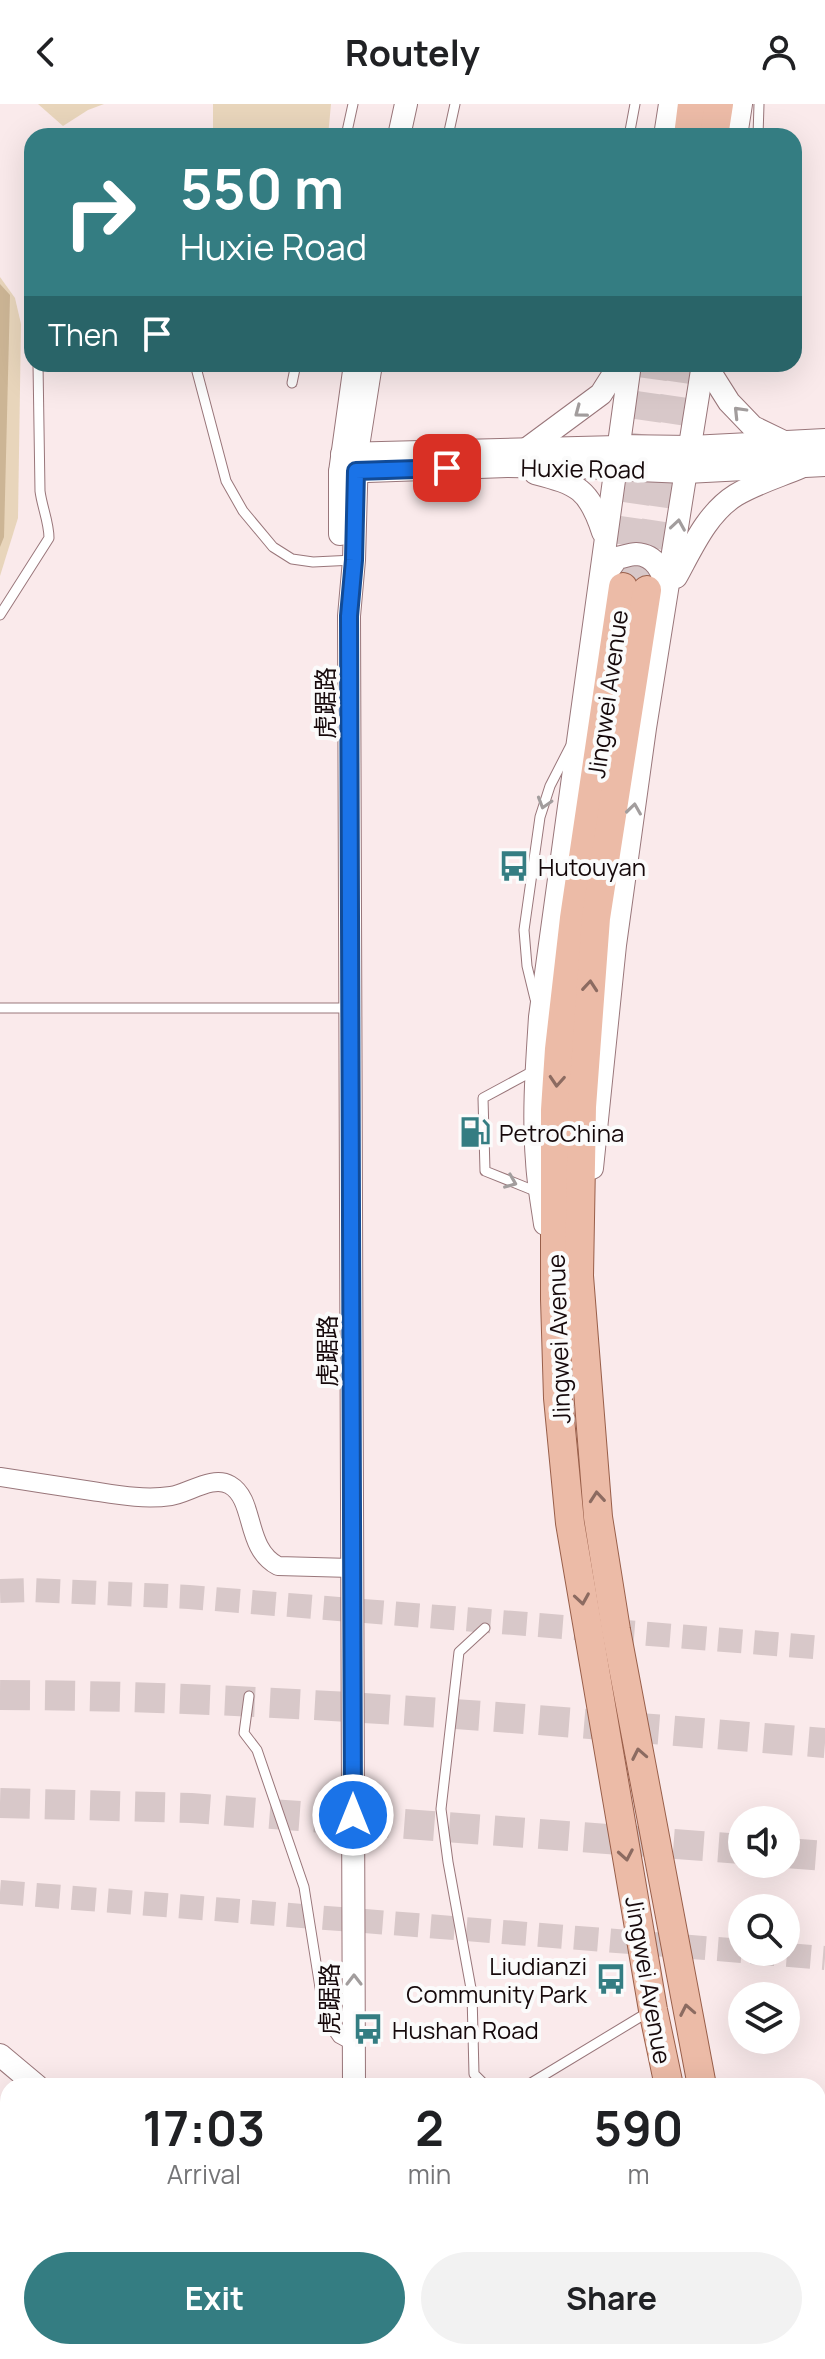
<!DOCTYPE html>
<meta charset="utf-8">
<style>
body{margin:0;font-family:Manrope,"Noto Sans SC",sans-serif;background:#f2f2f2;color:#202124;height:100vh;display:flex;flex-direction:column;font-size:30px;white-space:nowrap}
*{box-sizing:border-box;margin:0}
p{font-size:26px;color:#757577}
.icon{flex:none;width:44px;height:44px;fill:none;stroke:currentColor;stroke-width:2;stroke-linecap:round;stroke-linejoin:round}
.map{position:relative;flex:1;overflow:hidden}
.details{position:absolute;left:0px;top:1974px;width:826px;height:282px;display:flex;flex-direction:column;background:#fff;border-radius:24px 24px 0 0;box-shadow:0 8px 32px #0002}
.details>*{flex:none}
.hud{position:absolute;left:24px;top:24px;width:778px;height:244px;border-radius:24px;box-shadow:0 8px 32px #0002;background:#347d82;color:#fff;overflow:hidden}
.controls{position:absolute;left:728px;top:1702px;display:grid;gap:16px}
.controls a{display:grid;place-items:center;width:72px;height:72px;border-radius:50%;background:#fff;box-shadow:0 8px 32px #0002;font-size:40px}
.pin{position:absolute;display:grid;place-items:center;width:68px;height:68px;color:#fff;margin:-34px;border-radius:16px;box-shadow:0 4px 12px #0006}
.me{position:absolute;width:88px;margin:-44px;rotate:0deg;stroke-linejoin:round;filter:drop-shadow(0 0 6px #0008)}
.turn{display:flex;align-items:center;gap:28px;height:168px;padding:0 24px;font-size:36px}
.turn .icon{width:104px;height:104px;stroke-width:2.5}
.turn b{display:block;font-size:56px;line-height:68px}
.then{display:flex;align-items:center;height:76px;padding:0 24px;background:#0003;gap:16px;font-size:30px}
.eta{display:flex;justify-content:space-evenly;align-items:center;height:136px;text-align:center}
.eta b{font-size:48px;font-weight:700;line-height:56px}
.button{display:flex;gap:16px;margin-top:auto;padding:16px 24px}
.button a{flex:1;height:92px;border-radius:48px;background:#347d82;color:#fff;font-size:32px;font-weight:700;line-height:92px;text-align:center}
.button a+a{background:#f2f2f2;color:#202124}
header{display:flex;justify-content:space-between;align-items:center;height:104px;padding:0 24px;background:#fff;font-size:36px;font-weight:700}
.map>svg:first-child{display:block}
</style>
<header><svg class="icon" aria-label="back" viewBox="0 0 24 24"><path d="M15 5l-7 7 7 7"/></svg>Routely<svg class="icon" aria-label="person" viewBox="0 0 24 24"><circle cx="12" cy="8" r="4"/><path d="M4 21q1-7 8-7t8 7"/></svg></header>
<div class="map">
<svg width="825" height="2255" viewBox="0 0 825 2255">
<rect width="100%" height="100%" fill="#faeaeb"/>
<g fill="#e8d5bb">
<path d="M 38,0 L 104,0 L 88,6 L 63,22 Z"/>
<path d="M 213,0 L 331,0 L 328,32 L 213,32 Z"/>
<path d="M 0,173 L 15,194 L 21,220 L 18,414 L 0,472 Z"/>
<path d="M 590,2248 L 698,2248 L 699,2255 L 592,2255 Z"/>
</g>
<path fill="#ccb595" d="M 0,180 L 10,191 L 4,433 L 0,443 Z"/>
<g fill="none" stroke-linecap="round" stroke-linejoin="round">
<g stroke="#d8c8c9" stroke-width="24" stroke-dasharray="24 12" stroke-linecap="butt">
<path d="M 0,1487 L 32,1486 L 189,1493 L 825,1544"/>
<path d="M 0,1788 L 742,1847"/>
<path d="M 751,1848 L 825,1854"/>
</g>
<g stroke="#d8c8c9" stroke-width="28" stroke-dasharray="28 14" stroke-linecap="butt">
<path d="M 623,483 L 655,260"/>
<path d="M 647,486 L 651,451 L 679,260"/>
</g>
<g stroke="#d8c8c9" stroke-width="30" stroke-dasharray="30 15" stroke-linecap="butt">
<path d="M 0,1591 C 276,1592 550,1617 825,1639"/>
<path d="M 0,1699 L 191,1704 L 742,1745"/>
<path d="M 786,1749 L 825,1752"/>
</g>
<defs>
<g id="service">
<path d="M 346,32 L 353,0"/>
<path d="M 448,32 L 455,0"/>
<path d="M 629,32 L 635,0"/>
<path d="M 758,32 L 759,0"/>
<path d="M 195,260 L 226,377 L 243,407 L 273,443 L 292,455 L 313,458 L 354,456"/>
<path d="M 399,262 L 399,260"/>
<path d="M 292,279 L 296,260"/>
<path d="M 0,511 L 49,434 C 49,418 42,403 40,387 L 38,260"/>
<path d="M 535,895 L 527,862 L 524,826 L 540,713 L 550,682 L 570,643"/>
<path d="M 0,904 L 349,904"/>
<path d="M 533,967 L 483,994 L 485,1067 L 540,1089"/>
<path d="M 485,1524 L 459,1548 L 441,1705 L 448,1758 L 472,1890 L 474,1970 L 486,1982"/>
<path d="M 249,1592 L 244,1629 L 257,1646 L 304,1783 L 325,1915 L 338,1934 L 351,1941"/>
<path d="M 526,1982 L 650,1907"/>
</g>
<g id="minor">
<path d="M 0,1373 C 31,1378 61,1382 92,1387 C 118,1391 144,1396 171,1392 C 189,1389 213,1371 230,1381 C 256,1396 244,1444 278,1462 L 351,1464"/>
<path d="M 0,2193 L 8,2188"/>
<path d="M 275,2248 L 282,2255"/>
</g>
<g id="tertiary">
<path d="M 399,32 L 406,0"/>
<path d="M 665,32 L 670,0"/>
<path d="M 736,32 L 741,0"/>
<path d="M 705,260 L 729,298 L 753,323 L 788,340"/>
<path d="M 528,344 L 601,290 L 620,260"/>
<path d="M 342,350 L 618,343"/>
<path d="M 340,368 L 507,362 L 615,364"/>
<path d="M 535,369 C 578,380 589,385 603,428"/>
<path d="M 340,430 L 340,368 L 355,260"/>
<path d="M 676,473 C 692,444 707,409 736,391 C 756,379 780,372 801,363"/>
<path d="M 602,475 L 617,454 C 622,453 631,450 636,450 C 657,451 664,469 666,487"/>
<path d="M 592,1064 L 615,841 L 645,624 L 703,260"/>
<path d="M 545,1120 C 542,1099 538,1078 537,1057 C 533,1009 537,961 540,913 L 630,260"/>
<path d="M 0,1951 L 37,1982"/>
<path d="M 354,1982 L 349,512 L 354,456 L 357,349 L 371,260"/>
<path d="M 818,2171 L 825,2169"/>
<path d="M 818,2199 L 825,2200"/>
</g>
<g id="secondary">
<path d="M 618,343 L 691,344 L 825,337"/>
<path d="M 615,364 L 686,367 L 825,360"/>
</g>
<g id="primary">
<path d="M 688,32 L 692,0"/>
<path d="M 714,32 L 719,0"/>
<path d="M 623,483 L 574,814 L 559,945 L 555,1006 L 555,1195 L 558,1294 L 570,1419 L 653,1906 L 669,1982"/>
<path d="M 647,486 L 596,814 L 582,1003 L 579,1172 L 598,1413 L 616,1526 L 702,1982"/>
<path d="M 722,2248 L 724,2255"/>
<path d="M 755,2248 L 756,2255"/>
</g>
</defs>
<use href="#service" stroke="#99767a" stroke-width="11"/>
<use href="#minor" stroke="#99767a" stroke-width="20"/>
<use href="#tertiary" stroke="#99767a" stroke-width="24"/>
<use href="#secondary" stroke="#99767a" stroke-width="26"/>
<use href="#primary" stroke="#995f4a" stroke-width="30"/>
<use href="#service" stroke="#fff" stroke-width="9"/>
<use href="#minor" stroke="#fff" stroke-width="18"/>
<use href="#tertiary" stroke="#fff" stroke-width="22"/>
<use href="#secondary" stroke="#fff" stroke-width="24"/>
<use href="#primary" stroke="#ecbba7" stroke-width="28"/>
</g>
<defs><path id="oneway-chevron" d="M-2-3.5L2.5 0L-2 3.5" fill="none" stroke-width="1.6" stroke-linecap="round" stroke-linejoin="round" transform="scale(2)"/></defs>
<g stroke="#a29d9d">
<use href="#oneway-chevron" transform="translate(580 308) rotate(143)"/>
<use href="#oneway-chevron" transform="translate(739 308) rotate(-134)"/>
<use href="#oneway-chevron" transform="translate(678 421) rotate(-81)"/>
<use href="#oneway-chevron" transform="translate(544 699) rotate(107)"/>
<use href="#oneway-chevron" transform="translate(634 705) rotate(-82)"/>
<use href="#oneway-chevron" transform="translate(511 1078) rotate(22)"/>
<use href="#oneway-chevron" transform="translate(354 1876) rotate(-90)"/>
</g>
<g stroke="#8c6b61">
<use href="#oneway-chevron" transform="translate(590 882) rotate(-85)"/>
<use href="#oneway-chevron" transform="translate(557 977) rotate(94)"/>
<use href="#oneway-chevron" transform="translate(597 1393) rotate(-95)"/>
<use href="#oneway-chevron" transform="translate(582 1495) rotate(81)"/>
<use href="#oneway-chevron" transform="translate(639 1650) rotate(-101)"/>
<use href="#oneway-chevron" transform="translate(626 1751) rotate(80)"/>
<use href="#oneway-chevron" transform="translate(687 1906) rotate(-101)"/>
</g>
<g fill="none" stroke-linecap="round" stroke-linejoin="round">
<defs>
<path id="route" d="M 353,1711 L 349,512 L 354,456 L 356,367 L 447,364"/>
</defs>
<use href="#route" stroke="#114b97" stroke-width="20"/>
<use href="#route" stroke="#1a73e8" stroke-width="14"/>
</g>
<defs>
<symbol id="bus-bare" viewBox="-9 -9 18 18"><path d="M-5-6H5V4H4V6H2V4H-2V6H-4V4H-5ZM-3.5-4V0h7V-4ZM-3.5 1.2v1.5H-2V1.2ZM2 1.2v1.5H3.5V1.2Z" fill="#347d82" stroke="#fbfbfb" stroke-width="2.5" paint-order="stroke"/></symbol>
<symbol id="fuel-bare" viewBox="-9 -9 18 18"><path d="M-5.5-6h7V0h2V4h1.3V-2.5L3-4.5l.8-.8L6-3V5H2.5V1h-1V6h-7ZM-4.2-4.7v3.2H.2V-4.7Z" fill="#347d82" stroke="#fbfbfb" stroke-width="2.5" paint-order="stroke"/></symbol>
</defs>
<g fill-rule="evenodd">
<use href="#bus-bare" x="492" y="740" width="44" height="44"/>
<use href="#fuel-bare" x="453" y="1006" width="44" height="44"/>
<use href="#bus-bare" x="589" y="1853" width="44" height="44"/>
<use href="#bus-bare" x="346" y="1903" width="44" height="44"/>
</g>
<g text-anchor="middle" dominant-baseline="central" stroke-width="8" stroke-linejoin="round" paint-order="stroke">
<g font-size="24" fill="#16090b" stroke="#fbfbfb">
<text transform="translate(583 364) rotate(1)">Huxie Road</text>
<text transform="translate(607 590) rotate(-82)">Jingwei Avenue</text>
<text transform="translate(324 599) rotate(-90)">虎踞路</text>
<text transform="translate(558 1235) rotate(-92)">Jingwei Avenue</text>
<text transform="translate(326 1247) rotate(-90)">虎踞路</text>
<text transform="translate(649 1876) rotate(80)">Jingwei Avenue</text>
<text transform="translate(328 1895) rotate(-90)">虎踞路</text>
</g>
<g font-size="24" fill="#16090b" stroke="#fbfbfb" text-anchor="start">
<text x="538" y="762">Hutouyan</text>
<text x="499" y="1028">PetroChina</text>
<text x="587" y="1861" text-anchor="end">Liudianzi<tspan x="587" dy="28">Community Park</tspan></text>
<text x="392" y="1925">Hushan Road</text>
</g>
</g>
</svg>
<div class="controls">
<a><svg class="icon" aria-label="sound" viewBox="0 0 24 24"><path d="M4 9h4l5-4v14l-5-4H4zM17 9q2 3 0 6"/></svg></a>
<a><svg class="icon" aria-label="search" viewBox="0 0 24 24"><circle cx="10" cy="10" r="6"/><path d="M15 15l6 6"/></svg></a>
<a><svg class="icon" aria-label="layers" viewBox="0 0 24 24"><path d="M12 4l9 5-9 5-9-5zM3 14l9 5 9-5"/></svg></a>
</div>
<div class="pin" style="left:447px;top:364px;background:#d93025"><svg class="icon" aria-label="arrive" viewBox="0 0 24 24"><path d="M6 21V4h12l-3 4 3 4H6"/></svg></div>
<svg class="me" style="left:353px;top:1711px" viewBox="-20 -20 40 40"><circle r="17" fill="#1a73e8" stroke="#fff" stroke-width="3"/><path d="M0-11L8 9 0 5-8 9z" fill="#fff"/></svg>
<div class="hud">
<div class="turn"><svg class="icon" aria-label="right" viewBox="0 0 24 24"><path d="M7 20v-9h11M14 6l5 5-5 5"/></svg><div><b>550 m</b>Huxie Road</div></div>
<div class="then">Then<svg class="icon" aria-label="arrive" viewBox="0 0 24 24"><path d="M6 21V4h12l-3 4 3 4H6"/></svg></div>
</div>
<section class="details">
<div class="eta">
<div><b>17:03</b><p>Arrival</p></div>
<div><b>2</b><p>min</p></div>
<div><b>590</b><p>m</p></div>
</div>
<div class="button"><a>Exit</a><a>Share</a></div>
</section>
</div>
